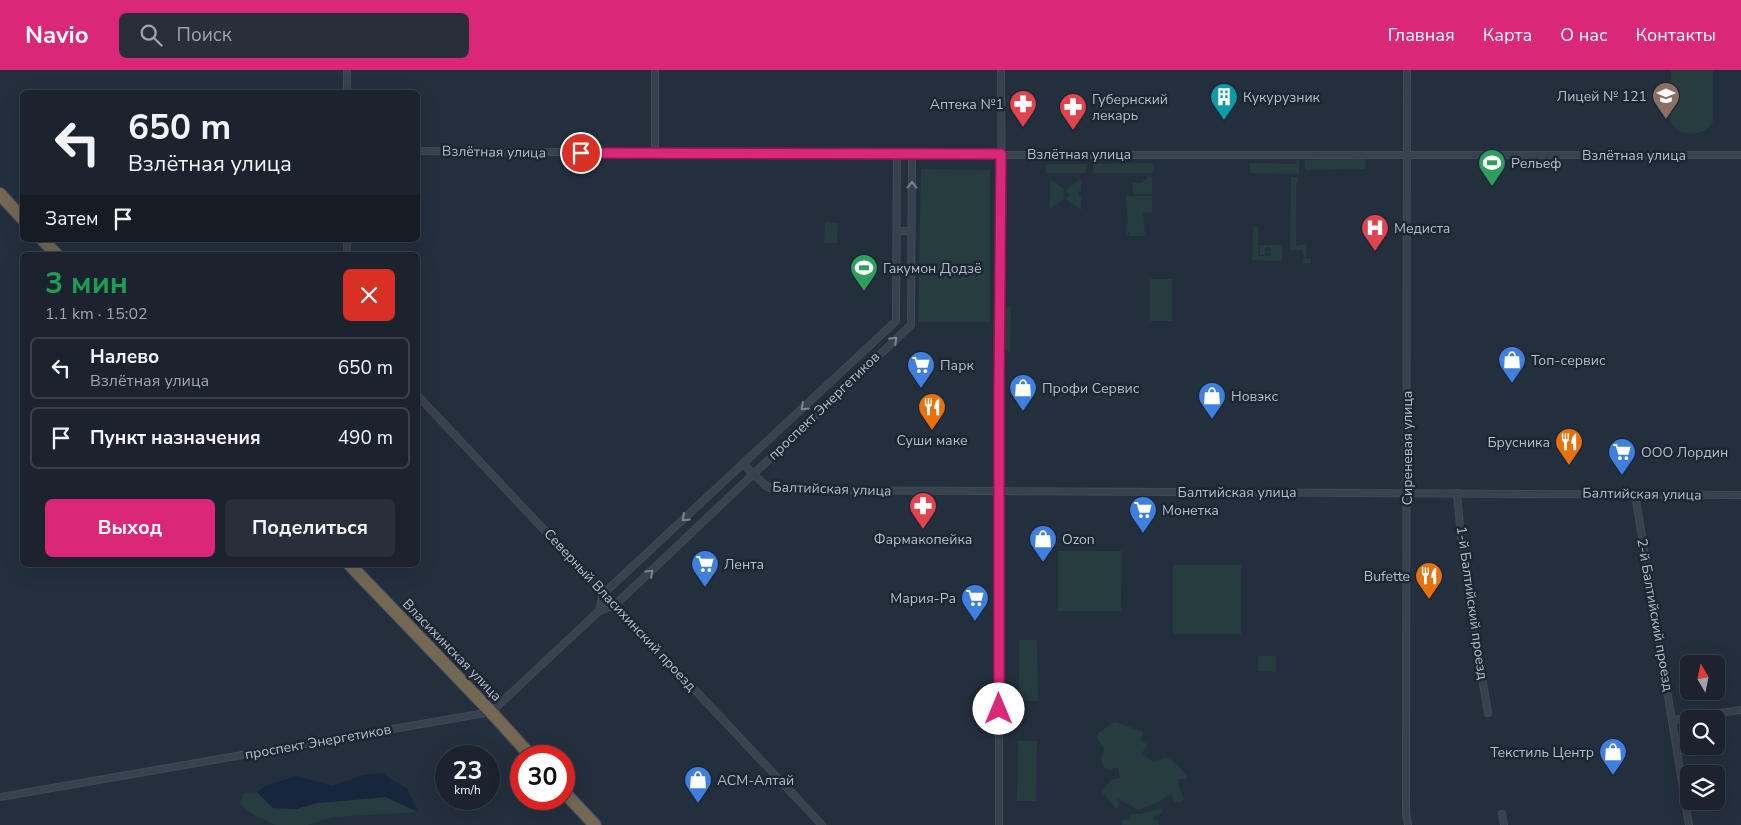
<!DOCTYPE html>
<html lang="ru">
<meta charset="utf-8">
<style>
body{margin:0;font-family:"Nunito Sans",sans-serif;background:#282f3a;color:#f1f3f6;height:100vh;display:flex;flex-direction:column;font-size:19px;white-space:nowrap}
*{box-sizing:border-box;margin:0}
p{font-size:16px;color:#a0a4aa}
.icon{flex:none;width:28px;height:28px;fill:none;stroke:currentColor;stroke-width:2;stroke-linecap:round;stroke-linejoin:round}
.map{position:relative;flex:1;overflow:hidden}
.side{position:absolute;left:20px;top:182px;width:400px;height:315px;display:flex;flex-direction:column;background:#1b232e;border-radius:8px;box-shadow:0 5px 20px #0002,0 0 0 1px #39404a}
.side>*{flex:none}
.guide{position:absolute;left:20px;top:20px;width:400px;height:152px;border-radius:8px;box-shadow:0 5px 20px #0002,0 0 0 1px #39404a;background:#1b232e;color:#f1f3f6;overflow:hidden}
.needle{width:32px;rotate:351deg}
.tools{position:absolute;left:1680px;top:585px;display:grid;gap:10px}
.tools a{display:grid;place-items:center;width:45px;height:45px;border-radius:8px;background:#1b232e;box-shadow:0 5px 20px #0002,0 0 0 1px #39404a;font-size:25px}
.speed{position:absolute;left:435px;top:675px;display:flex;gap:10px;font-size:25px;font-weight:700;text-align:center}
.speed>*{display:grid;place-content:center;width:65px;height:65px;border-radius:50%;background:#1b232e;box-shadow:0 5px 20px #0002,0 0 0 1px #39404a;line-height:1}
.speed small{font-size:12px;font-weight:400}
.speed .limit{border:8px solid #d22;background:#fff;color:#111}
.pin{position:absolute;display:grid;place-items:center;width:42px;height:42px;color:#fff;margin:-21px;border:2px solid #fff;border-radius:50%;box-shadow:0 1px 5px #0007}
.me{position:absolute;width:55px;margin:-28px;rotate:0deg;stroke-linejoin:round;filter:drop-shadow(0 0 4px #0008)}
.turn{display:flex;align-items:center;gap:18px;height:105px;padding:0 25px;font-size:22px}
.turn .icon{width:65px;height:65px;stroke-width:2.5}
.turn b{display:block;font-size:35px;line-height:42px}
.then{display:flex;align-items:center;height:48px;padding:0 25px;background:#0003;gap:10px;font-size:19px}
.round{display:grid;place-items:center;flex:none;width:52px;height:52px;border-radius:8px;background:#282f3a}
.head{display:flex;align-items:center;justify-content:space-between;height:85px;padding:0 25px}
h1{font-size:30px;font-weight:700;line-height:38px;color:#1e9e55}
.action{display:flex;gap:10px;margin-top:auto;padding:10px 25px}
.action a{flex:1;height:58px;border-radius:8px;background:#db2777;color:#fff;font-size:20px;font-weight:700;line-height:58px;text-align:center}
.action a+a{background:#282f3a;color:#f1f3f6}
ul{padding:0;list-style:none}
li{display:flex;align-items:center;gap:15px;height:62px;margin:0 10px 8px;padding:0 15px;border:2px solid #39404a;border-radius:8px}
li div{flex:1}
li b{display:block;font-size:19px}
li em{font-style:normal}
header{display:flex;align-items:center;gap:30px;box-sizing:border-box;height:70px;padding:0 25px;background:#db2777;color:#fff}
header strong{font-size:24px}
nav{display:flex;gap:28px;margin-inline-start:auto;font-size:18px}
.search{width:350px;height:45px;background:#282f3a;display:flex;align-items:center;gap:12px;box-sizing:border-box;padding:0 18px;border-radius:8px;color:#a0a4aa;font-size:19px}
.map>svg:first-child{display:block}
</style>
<header>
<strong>Navio</strong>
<div class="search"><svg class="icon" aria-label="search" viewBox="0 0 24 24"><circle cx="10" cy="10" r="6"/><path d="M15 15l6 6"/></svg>Поиск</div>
<nav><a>Главная</a><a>Карта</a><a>О нас</a><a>Контакты</a></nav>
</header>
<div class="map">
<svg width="1741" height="755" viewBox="0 0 1741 755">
<rect width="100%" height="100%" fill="#242f3e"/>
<g fill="#263c3f">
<path d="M 1671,0 L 1713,0 L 1713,51 C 1706,68 1676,68 1670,50 Z"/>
<path d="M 1366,89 L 1365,99 L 1305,100 L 1305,90 Z"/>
<path d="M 1296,90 L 1299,90 L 1299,104 L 1250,103 L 1250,93 L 1296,94 Z"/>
<path d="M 1153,93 L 1153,103 L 1093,103 L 1093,94 Z"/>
<rect x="1046" y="94" width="40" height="9"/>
<path d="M 921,99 L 990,100 L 990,252 L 918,252 Z"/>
<path d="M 1149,106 L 1152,107 L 1152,124 L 1133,124 L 1133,113 L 1141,113 Z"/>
<path d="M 1291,107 L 1299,107 L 1296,115 L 1296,176 L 1306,174 L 1306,189 L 1311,189 L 1311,193 L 1303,193 L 1303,189 L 1305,189 L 1305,185 L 1303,184 L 1302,180 L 1290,180 Z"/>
<path d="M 1050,109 L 1064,119 L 1064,124 L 1063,124 L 1064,129 L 1050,139 Z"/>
<path d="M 1081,109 L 1081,122 L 1079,122 L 1079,126 L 1081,126 L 1081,140 L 1067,130 L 1067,127 L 1069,127 L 1069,124 L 1067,123 L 1067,119 Z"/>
<path d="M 1126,126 L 1152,126 L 1152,142 L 1143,143 L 1145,166 L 1129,166 L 1128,158 L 1127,166 L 1126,166 L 1126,154 L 1128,153 Z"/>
<path d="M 825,152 L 838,153 L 837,173 L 824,173 Z"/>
<path d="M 1253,157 L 1258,157 L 1258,186 L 1271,186 L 1270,183 L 1266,183 L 1266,181 L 1271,181 L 1270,177 L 1265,177 L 1265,185 L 1260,185 L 1260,175 L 1282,175 L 1282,191 L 1252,190 Z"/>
<rect x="1150" y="209" width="22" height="42"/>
<path d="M 1008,237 L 1011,237 L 1010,282 L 1005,280 L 1003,277 L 1004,240 Z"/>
<path d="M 1043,314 L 1125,315 L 1122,319 L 1047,318 L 1044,317 Z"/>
<path d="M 1058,481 L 1122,481 L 1121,541 L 1058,541 Z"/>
<rect x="1173" y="495" width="68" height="69"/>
<path d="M 1019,570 L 1037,570 L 1038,631 L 1019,631 Z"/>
<path d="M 1258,586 L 1276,586 L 1276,602 L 1258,601 Z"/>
<path d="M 1114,652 L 1144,662 L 1140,670 L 1147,674 L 1147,677 L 1142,682 L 1144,686 L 1154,692 L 1166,687 L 1174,692 L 1187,705 L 1186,709 L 1179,709 L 1178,714 L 1184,729 L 1180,732 L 1174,732 L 1171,724 L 1159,732 L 1138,740 L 1117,728 L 1119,737 L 1115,738 L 1102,722 L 1111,710 L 1120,708 L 1118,697 L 1110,700 L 1104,697 L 1101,688 L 1104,678 L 1098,671 L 1097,664 Z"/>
<path d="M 1018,671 L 1037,671 L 1036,731 L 1017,731 Z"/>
<path d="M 257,722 L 274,738 L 296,739 L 317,733 L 386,727 L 418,742 L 333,747 L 307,755 L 276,755 L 254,745 L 239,734 L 244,723 Z"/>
<path d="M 1160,738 L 1163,742 L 1154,746 L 1153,750 L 1158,750 L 1159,755 L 1122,755 L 1121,751 L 1130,749 L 1131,744 L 1141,744 Z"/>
</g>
<path fill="#17263c" d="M 382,703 L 407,719 L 418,742 L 386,727 L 317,733 L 296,739 L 273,738 L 257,722 L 268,715 L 296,706 L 333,716 L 363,705 Z"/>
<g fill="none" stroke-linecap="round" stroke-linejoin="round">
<defs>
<g id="street">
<path d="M 1407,0 L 1406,743 L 1408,755"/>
<path d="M 347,22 L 347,0"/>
<path d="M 418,81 L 987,85 L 1741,85"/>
<path d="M 655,83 L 655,0"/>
<path d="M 897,161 L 911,161"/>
<path d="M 347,185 L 347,170"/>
<path d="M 418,326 L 822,755"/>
<path d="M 743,394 L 766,416 L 775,420 L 1741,425"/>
<path d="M 1457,423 L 1464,500 L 1488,643"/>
<path d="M 1635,424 L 1689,755"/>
<path d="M 599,541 L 603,524 L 896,251 L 897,83"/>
<path d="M 1673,650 L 1741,640"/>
<path d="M 0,727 L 491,642 L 599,541 L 614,536 L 911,255 L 912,84"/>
<path d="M 1502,744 L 1504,755"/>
<path d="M 999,755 L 999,321 L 1002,193 L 1001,0"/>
</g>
<g id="highway">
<path d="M 0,124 L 22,148"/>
<path d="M 43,170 L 57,185"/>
<path d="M 350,495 L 491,642 L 531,686"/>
<path d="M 564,722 L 595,755"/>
</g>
</defs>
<use href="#street" stroke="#414a57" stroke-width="8"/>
<use href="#highway" stroke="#434c59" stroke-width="14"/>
<use href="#street" stroke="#38414e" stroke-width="6"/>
<use href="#highway" stroke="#746855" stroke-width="12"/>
</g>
<defs><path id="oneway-chevron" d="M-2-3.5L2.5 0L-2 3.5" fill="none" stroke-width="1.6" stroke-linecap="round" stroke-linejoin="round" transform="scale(1.25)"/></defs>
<g stroke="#7c8592">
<use href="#oneway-chevron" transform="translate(912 115) rotate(-90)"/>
<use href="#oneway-chevron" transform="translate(894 270) rotate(-44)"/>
<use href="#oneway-chevron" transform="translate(804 337) rotate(137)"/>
<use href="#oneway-chevron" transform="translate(685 448) rotate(137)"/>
<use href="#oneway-chevron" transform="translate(650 503) rotate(-43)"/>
</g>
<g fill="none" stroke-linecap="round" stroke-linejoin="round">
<defs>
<path id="route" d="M 581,83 L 1001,84 L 999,321 L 999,639"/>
</defs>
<use href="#route" stroke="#8e194d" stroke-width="12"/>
<use href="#route" stroke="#db2777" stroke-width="9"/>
</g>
<defs>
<symbol id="school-pin" viewBox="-11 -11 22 30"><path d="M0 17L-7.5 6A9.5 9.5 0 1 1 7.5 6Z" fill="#8d6e63" stroke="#1d2633"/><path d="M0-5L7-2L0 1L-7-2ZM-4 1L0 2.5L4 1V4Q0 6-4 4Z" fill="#fff"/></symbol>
<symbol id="building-pin" viewBox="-11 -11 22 30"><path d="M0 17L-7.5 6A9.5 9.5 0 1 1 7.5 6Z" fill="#0f9aa8" stroke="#1d2633"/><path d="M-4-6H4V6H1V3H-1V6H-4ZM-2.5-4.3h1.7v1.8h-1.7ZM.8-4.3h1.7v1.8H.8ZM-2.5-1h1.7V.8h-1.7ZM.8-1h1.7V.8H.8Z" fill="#fff"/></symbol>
<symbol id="pharmacy-pin" viewBox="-11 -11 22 30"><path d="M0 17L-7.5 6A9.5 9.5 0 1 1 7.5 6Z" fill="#e0444e" stroke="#1d2633"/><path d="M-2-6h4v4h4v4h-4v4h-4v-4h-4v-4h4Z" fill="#fff"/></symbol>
<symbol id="stadium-pin" viewBox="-11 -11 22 30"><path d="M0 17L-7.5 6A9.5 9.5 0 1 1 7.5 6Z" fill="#2e9e5b" stroke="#1d2633"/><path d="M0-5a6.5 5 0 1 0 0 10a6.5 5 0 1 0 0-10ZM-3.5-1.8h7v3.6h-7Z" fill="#fff"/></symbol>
<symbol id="hospital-pin" viewBox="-11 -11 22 30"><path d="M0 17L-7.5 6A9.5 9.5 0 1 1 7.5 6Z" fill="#e0444e" stroke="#1d2633"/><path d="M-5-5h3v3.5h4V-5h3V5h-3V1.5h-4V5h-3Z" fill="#fff"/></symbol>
<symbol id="shop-pin" viewBox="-11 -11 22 30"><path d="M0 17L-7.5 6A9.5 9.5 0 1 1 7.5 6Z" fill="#3f7fe0" stroke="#1d2633"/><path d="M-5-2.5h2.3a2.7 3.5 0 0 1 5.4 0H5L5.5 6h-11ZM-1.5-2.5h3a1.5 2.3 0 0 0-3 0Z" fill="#fff"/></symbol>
<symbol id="supermarket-pin" viewBox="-11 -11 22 30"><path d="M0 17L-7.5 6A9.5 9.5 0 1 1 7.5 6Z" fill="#3f7fe0" stroke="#1d2633"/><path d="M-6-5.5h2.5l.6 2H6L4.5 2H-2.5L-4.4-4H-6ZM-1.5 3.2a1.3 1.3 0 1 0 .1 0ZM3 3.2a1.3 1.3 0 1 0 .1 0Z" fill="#fff"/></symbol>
<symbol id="restaurant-pin" viewBox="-11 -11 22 30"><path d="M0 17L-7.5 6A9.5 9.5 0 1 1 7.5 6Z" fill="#e8710a" stroke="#1d2633"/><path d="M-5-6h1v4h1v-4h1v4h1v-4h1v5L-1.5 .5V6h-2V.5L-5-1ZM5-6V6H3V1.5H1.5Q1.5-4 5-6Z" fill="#fff"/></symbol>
</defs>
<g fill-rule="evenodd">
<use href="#school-pin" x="1650" y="10" width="32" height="43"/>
<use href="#building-pin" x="1208" y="11" width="32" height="43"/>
<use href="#pharmacy-pin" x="1007" y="18" width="32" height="43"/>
<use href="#pharmacy-pin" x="1057" y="21" width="32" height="43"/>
<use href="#stadium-pin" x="1476" y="77" width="32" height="43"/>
<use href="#hospital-pin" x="1359" y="142" width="32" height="43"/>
<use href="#stadium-pin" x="848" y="182" width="32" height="43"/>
<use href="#shop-pin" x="1496" y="274" width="32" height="43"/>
<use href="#supermarket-pin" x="905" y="279" width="32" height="43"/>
<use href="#shop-pin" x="1007" y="302" width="32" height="43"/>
<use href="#shop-pin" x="1196" y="310" width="32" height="43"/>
<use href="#restaurant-pin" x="916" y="321" width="32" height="43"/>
<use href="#restaurant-pin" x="1553" y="356" width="32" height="43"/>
<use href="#supermarket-pin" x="1606" y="366" width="32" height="43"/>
<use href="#pharmacy-pin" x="907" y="420" width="32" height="43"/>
<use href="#supermarket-pin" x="1127" y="424" width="32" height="43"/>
<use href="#shop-pin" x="1027" y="453" width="32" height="43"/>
<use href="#supermarket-pin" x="689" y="478" width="32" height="43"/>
<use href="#restaurant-pin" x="1413" y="490" width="32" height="43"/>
<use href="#supermarket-pin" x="959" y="512" width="32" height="43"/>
<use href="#shop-pin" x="1597" y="666" width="32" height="43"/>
<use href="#shop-pin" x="682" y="694" width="32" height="43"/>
</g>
<g text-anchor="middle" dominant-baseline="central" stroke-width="5" stroke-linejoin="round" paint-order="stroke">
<g font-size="14" fill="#b4bcc9" stroke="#1d2633" text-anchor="start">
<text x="1647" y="26" text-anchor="end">Лицей № 121</text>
<text x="1243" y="27">Кукурузник</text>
<text x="1092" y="29">Губернский<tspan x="1092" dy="16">лекарь</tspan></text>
<text x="1004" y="34" text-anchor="end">Аптека №1</text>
<text x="1511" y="93">Рельеф</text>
<text x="1394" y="158">Медиста</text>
<text x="883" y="198">Гакумон Додзё</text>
<text x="1531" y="290">Топ-сервис</text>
<text x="940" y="295">Парк</text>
<text x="1042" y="318">Профи Сервис</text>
<text x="1231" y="326">Новэкс</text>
<text x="932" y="370" text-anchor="middle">Суши маке</text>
<text x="1550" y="372" text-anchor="end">Брусника</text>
<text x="1641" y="382">ООО Лордин</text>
<text x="1162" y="440">Монетка</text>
<text x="923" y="469" text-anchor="middle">Фармакопейка</text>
<text x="1062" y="469">Ozon</text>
<text x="724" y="494">Лента</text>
<text x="1410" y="506" text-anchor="end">Bufette</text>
<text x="956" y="528" text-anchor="end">Мария-Ра</text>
<text x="1594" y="682" text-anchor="end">Текстиль Центр</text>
<text x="717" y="710">АСМ-Алтай</text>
</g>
<g font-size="14" fill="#b4bcc9" stroke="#1d2633">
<text transform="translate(494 82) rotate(1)">Взлётная улица</text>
<text x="1079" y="84">Взлётная улица</text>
<text x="1634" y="85">Взлётная улица</text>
<text transform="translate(824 336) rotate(-44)">проспект Энергетиков</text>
<text transform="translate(1407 378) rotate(-90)">Сиреневая улица</text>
<text transform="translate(832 419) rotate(2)">Балтийская улица</text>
<text x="1237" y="422">Балтийская улица</text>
<text transform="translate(1642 424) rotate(1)">Балтийская улица</text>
<text transform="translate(1472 533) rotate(82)">1-й Балтийский проезд</text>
<text transform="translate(620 540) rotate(47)">Северный Власихинский проезд</text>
<text transform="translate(1655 545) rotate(80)">2-й Балтийский проезд</text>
<text transform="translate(452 580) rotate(46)">Власихинская улица</text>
<text transform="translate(318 672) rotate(-10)">проспект Энергетиков</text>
</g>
</g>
</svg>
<div class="tools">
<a><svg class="needle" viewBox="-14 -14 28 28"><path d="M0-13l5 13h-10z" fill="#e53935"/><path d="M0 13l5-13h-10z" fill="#a0a4aa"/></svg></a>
<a><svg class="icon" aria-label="search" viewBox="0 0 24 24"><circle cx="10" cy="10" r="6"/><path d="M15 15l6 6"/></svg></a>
<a><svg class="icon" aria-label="layers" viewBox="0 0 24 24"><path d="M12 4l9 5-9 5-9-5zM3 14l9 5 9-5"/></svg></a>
</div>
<div class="speed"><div>23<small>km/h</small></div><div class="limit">30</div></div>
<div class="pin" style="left:581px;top:83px;background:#d93025"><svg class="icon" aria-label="arrive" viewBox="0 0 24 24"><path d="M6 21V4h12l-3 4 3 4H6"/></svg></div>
<svg class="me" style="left:999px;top:639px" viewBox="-20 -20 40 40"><circle r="19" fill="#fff"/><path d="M0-13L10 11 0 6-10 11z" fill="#db2777"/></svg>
<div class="guide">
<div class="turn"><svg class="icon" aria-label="left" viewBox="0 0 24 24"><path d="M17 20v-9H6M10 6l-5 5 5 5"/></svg><div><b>650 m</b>Взлётная улица</div></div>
<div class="then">Затем<svg class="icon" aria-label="arrive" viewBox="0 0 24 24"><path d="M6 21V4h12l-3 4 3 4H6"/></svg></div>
</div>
<section class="side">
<div class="head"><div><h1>3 мин</h1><p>1.1 km · 15:02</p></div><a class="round" style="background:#d93025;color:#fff"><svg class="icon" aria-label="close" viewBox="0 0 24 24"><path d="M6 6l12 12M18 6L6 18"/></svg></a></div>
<ul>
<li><svg class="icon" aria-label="left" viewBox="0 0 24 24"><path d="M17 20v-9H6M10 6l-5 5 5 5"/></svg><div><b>Налево</b><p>Взлётная улица</p></div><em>650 m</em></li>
<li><svg class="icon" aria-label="arrive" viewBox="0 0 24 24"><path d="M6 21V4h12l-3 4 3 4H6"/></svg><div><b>Пункт назначения</b></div><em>490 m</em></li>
</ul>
<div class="action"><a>Выход</a><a>Поделиться</a></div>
</section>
</div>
